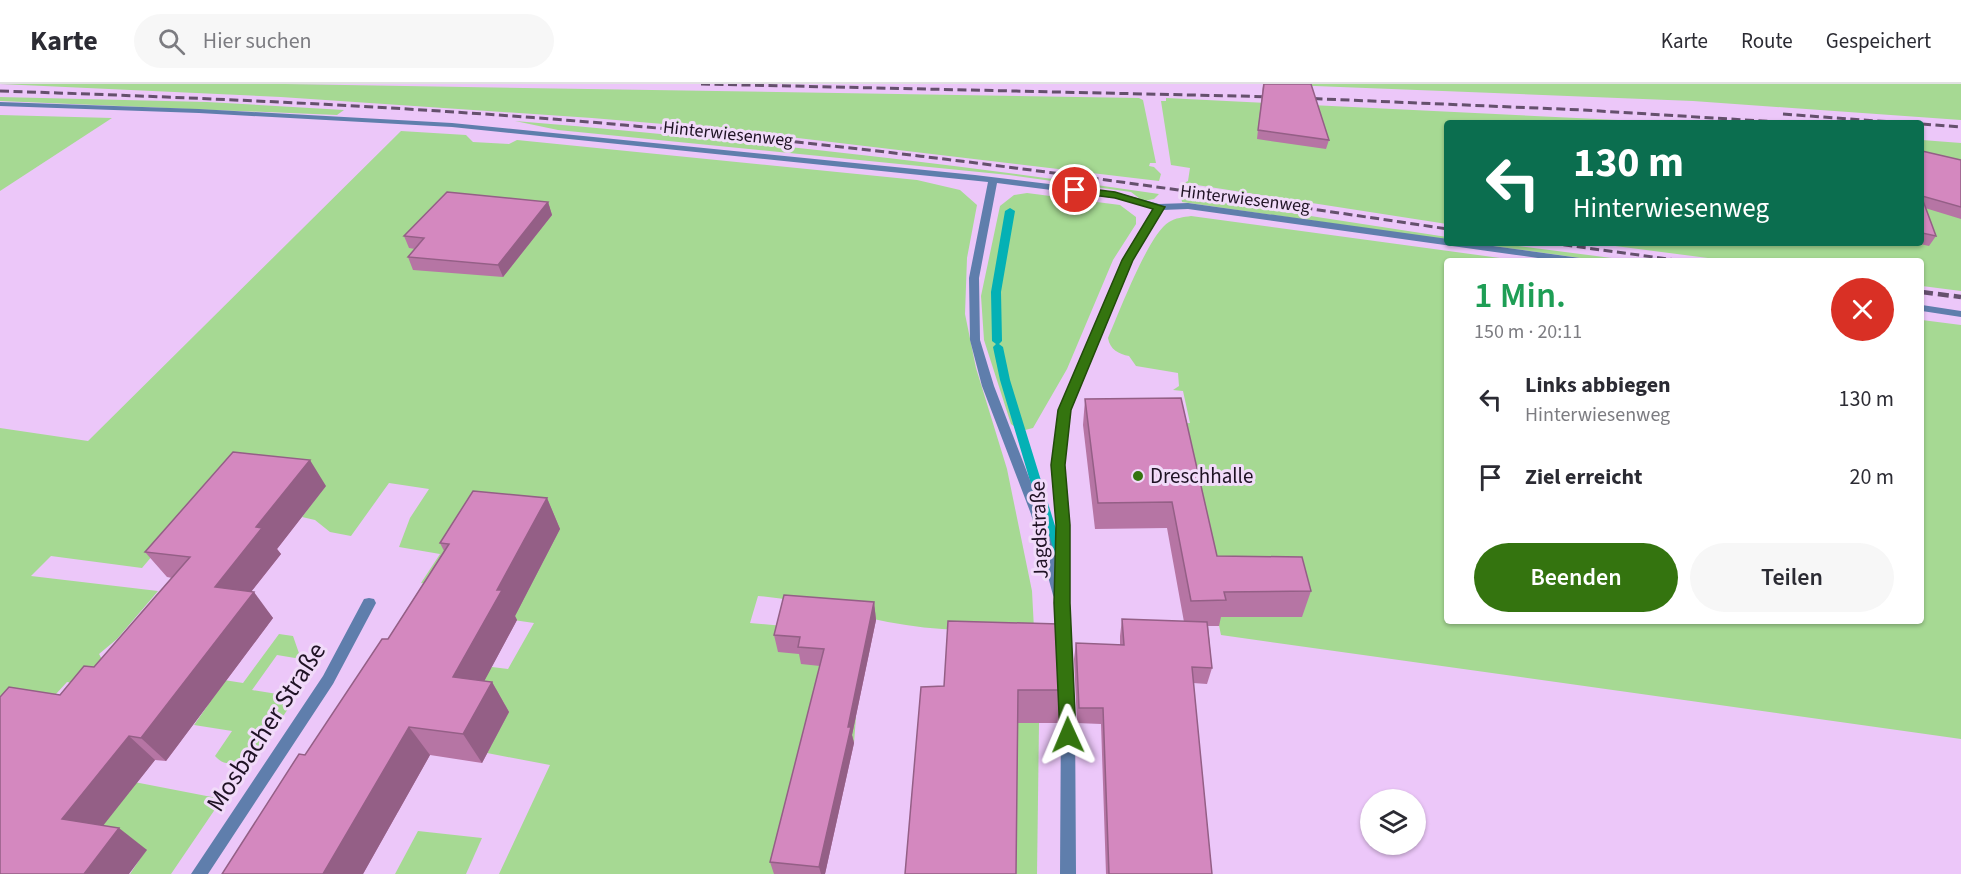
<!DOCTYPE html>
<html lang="de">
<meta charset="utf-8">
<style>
body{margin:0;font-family:"Source Sans 3",sans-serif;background:#f7f7f7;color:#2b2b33;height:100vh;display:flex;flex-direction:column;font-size:22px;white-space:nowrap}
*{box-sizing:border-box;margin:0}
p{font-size:20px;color:#7c7c81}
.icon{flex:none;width:33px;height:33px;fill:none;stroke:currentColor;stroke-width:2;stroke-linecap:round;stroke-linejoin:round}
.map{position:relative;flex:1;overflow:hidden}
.panel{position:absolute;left:1444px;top:174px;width:480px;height:366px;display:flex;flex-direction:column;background:#fff;border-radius:6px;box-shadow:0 2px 4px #0004}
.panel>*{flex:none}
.banner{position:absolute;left:1444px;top:36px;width:480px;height:126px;border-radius:6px;box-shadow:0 2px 4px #0004;background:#0b6e4f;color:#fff;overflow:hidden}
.tools{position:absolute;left:1360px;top:705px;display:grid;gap:12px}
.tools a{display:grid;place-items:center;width:66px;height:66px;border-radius:50%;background:#fff;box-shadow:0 2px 4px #0004;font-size:30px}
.pin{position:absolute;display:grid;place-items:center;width:51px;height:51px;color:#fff;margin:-26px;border:3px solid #fff;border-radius:50%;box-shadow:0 2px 6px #0007}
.me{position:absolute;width:66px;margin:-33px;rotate:359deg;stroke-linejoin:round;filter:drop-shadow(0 0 4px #0008)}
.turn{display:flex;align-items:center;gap:21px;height:126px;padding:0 30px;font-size:27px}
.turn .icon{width:78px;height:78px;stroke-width:2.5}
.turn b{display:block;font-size:42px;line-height:51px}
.round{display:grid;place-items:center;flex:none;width:63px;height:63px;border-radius:32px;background:#f7f7f7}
.head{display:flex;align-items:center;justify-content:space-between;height:102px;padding:0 30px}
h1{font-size:36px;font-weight:600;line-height:45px;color:#1e9e55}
.primary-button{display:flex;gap:12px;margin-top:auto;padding:12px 30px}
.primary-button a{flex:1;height:69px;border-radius:36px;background:#34740f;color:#fff;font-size:24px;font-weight:600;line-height:69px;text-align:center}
.primary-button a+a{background:#f7f7f7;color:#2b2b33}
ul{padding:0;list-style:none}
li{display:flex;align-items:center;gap:18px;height:78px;padding:0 30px}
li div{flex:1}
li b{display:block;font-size:22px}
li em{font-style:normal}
header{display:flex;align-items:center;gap:36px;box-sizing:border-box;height:84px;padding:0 30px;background:#fff;border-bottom:2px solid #e1e1e2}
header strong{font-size:28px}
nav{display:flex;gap:33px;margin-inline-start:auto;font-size:21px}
.search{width:420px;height:54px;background:#f7f7f7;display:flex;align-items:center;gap:15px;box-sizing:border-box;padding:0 21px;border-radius:33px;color:#7c7c81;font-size:22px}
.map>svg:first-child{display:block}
</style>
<header>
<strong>Karte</strong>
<div class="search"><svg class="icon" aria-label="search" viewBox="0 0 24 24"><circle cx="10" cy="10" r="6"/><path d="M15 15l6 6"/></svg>Hier suchen</div>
<nav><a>Karte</a><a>Route</a><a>Gespeichert</a></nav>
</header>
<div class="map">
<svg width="1961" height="790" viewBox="0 0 1961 790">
<rect width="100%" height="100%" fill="#ecc7f9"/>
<g fill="#a6d993">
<path d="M 0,0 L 285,0 L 1139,14 L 1143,16 L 1156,79 L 1150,79 L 1149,82 L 1154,83 L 1161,90 L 1159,97 L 723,45 L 592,34 L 281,13 Z"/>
<path d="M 1266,0 L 1961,0 L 1961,36 L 1693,17 Z"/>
<path d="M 0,13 L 207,18 L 344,26 L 337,31 L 0,17 Z"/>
<path d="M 1166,14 L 1681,39 L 1448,39 L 1447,140 L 1184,99 L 1188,97 L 1190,84 L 1171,81 L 1161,17 L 1166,17 Z"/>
<path d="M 0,31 L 112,34 L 0,107 Z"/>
<path d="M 515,37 C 731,55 945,78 1159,110 L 1154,115 L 1143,117 L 1131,108 L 1009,91 L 558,46 Z"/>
<path d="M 401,47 L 466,51 L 473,58 L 509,60 L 517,56 L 917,96 L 960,106 L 977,121 L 967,174 L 965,230 L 976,284 L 1007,385 L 1032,507 L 1034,545 C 992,546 948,548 906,541 C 856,534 809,516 758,512 L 750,539 L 784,542 L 804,570 L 827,582 L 816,629 L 856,633 L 854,659 L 775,790 L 499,790 L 550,681 L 487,669 L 463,621 L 492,583 L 508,585 L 534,539 L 499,534 L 450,505 L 421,499 L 440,470 L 399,463 L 410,434 L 429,405 L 389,399 L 351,452 L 330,448 L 315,436 L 302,433 L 325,402 L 169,452 L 142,484 L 51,472 L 31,492 L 158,507 L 117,555 L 99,570 L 103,577 L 243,599 L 279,550 L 293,552 L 301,575 L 277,571 L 252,606 L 296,613 L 257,671 C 240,670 230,689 215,672 L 232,647 L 194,641 L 208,621 L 67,598 L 0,671 L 0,344 L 88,357 Z"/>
<path d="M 1922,56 L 1961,59 L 1961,207 L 1922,202 L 1922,177 L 1731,177 L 1592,159 L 1922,159 Z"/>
<path d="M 1027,109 L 1120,121 L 1136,133 L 1136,140 L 1113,176 L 1067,285 L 1033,344 L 1021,347 L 1011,340 L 984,256 L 981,212 L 1000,122 L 1014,111 Z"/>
<path d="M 1181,112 L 1447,153 L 1447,156 L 1182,118 Z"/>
<path d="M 1191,132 L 1522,177 L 1448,177 L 1448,537 L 1922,537 L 1922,236 L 1961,241 L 1961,655 L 1221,551 L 1177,340 L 1190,339 L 1183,307 L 1173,306 L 1179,302 L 1178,289 L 1136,282 L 1129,272 C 1119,270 1110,266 1108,254 C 1118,231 1149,149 1169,138 C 1175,134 1184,133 1191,132 Z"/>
<path d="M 1470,159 L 1495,159 L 1635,177 L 1603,177 Z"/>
<path d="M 1017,639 L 1039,639 L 1037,790 L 1014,790 Z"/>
<path d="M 93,690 L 222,715 L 171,790 L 130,790 L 146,766 L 0,728 Z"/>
<path d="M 418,747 L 482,754 L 466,790 L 395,790 Z"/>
</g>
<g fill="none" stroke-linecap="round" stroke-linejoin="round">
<path fill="#04b1b5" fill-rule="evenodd" d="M 1010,124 L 1015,127 L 1001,208 L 1002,257 L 999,260 L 1003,263 L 1010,296 L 1064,471 L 1063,474 L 1053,474 L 1052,471 L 1000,296 L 993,263 L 996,260 L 992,257 L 991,208 L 1005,127 Z"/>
<g fill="#5f7eac" fill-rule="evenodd">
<path d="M 0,18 L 199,25 L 452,39 L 975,91 L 1115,108 L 1159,120 L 1188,119 L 1448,155 L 1448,159 L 1471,159 L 1580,174 L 1585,177 L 1559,177 L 1188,125 L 1162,126 L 1133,176 L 1091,275 L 1086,278 L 1081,275 L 1123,176 L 1154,124 L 1114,114 L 997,99 L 979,194 L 980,256 L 994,302 L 1043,430 L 1067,511 L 1065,515 L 1060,516 L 1055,515 L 1053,511 L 1031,430 L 982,302 L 970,256 L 969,194 L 988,98 L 452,43 L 199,29 L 0,22 Z"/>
<path d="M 1922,221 L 1961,227 L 1961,233 L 1922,227 Z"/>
</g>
<g fill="#5f7eac" fill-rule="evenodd">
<path d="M 1086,272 L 1091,275 L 1071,326 L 1064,381 L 1069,442 L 1069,519 L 1075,628 L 1076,790 L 1060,790 L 1061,628 L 1055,519 L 1057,442 L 1052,381 L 1059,326 L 1081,275 Z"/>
<path d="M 369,514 L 374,515 L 376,519 L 333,600 L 208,790 L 191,790 L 323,592 L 364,515 Z"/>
</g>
<g stroke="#65506d" stroke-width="3" stroke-dasharray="9 4.5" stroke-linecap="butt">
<path d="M 701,0 L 1280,13"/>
<path d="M 0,7 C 212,14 424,23 635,42 C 907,66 1178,105 1448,145"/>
<path d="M 1300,14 L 1583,26 L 1795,39"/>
<path d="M 1783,30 L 1905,39"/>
<path d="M 1922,40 L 1961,43"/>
<path d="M 1550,159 L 1683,177"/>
</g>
<path stroke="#65506d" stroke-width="4.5" stroke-dasharray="11 5" stroke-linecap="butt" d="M 1922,208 L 1961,213"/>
</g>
<g fill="#b675a4">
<path d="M 1263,0 L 1311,0 L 1329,56 L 1326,65 L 1257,55 Z"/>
<path d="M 1922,67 L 1961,76 L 1961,135 L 1925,124 L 1936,152 L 1929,162 L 1916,159 L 1922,159 Z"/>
<path d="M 548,118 L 552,131 L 503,193 L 413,186 L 408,173 L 415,165 L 409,164 L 404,152 Z"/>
<path d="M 1085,315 L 1217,472 L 1311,507 L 1302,533 L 1221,533 L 1219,542 L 1208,542 L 1212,584 L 1207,600 L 1193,599 L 1212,790 L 1106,790 L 1101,640 L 1077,639 L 1074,575 L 1076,559 L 1120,561 L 1120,552 L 1122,535 L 1184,538 L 1167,444 L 1095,445 L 1083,341 Z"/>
<path d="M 326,402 L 277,465 L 281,470 L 251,508 L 273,534 L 166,677 L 155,676 L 103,741 L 147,766 L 0,790 L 60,611 L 94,583 L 172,494 L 167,493 L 145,468 Z"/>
<path d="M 547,414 L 560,445 L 515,532 L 517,536 L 484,597 L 492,598 L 509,628 L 482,679 L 430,671 L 363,790 L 222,790 L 388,555 L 444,467 L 440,459 Z"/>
<path d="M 874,518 L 876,536 L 852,651 L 854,659 L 825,790 L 774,790 L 770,778 L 820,582 L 801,580 L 799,570 L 778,568 L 774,551 Z"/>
<path d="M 921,603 L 1062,606 L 1059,639 L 1018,639 Z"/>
</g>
<g fill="#945f86">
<path d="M 548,118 L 552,131 L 503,193 L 498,181 Z"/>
<path d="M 310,376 L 326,402 L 277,465 L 281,470 L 235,528 L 215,503 L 256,443 Z"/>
<path d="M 547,414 L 560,445 L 515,532 L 517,536 L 471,622 L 453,593 L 497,506 Z"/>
<path d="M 254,508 L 273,534 L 166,677 L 141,654 Z"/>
<path d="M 874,518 L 876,536 L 852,651 L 854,659 L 825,790 L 821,790 L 819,783 Z"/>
<path d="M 492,598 L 509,628 L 482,679 L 463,650 Z"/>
<path d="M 409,643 L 430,671 L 363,790 L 323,790 Z"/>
<path d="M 129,652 L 155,676 L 91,757 L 62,735 Z"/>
<path d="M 119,744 L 147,766 L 129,790 L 84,790 Z"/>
</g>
<g fill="#d488bf" stroke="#945f86" stroke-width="1.5">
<path d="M 1264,0 L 1311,0 L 1329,56 L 1258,46 Z"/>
<path d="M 1922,67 L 1961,76 L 1961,123 L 1922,112 Z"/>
<path d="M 447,108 L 548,118 L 498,181 L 408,173 L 424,154 L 404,152 Z"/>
<path d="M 1922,114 L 1936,152 L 1922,149 Z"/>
<path d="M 1181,314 L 1217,472 L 1302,473 L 1311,507 L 1224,508 L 1226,516 L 1191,517 L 1172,418 L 1098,419 L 1085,315 Z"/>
<path d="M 233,368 L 310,376 L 256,443 L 262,444 L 215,503 L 254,508 L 141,654 L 129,652 L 62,735 L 119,744 L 84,790 L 0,790 L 0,613 L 9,603 L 60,611 L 84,582 L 94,583 L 190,473 L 145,468 Z"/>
<path d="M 473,407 L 547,414 L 497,506 L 502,506 L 453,593 L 492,598 L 463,650 L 409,643 L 323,790 L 222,790 L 299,670 L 305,671 L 382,555 L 388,555 L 449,460 L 440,459 Z"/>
<path d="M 784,511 L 874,518 L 848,643 L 851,643 L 819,783 L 770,778 L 824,565 L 798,563 L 800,553 L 774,551 Z"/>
<path d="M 1122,535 L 1207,538 L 1212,584 L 1192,583 L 1212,790 L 1109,790 L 1103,624 L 1079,624 L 1076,559 L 1124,561 Z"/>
<path d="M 948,537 L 1059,540 L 1062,606 L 1018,606 L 1016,790 L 905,790 L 921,603 L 944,602 Z"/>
</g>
<path fill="#34740f" stroke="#224b0a" stroke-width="1.5" d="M 1075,103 L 1115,108 L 1165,123 L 1133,176 L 1071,326 L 1065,381 L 1070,441 L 1070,519 L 1076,651 L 1074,656 L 1068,658 L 1062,656 L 1060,651 L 1054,519 L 1056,441 L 1051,381 L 1058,326 L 1122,176 L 1153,125 L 1115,114 L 1071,108 L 1071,104 Z"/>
<circle fill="#34740f" stroke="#f1dbf9" stroke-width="2" cx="1138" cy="392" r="6"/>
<g text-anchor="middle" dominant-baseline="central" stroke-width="6" stroke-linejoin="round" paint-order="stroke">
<g font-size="18" fill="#1f1224" stroke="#f1dbf9">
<text transform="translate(728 50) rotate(6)">Hinterwiesenweg</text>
<text transform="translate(1245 115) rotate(7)">Hinterwiesenweg</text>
</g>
<g font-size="21" fill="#1f1224" stroke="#f1dbf9" text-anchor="start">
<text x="1150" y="392">Dreschhalle</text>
</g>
<g font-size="21" fill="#1f1224" stroke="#f1dbf9">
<text transform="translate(1039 446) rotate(-92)">Jagdstraße</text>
</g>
<g font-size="26" fill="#1f1224" stroke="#f1dbf9">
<text transform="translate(266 643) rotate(-57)">Mosbacher Straße</text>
</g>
</g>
</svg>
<div class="tools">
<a><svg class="icon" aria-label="layers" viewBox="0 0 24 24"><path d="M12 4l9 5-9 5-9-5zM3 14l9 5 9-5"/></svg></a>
</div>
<div class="pin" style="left:1075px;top:106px;background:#d93025"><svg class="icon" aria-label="arrive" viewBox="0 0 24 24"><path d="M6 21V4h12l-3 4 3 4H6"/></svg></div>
<svg class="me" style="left:1068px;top:651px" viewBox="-20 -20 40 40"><path d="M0-17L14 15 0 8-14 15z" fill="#34740f" stroke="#fff" stroke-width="4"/></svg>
<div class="banner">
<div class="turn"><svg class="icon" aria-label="left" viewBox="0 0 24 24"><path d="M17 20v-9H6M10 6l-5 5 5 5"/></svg><div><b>130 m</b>Hinterwiesenweg</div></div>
</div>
<section class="panel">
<div class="head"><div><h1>1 Min.</h1><p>150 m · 20:11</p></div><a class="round" style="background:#d93025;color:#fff"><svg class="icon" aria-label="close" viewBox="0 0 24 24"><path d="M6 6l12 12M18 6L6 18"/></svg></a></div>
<ul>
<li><svg class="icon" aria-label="left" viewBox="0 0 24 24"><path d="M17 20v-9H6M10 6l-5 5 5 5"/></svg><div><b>Links abbiegen</b><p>Hinterwiesenweg</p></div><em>130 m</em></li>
<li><svg class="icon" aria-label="arrive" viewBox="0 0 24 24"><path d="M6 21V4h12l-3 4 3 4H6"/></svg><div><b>Ziel erreicht</b></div><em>20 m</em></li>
</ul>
<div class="primary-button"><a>Beenden</a><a>Teilen</a></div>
</section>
</div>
